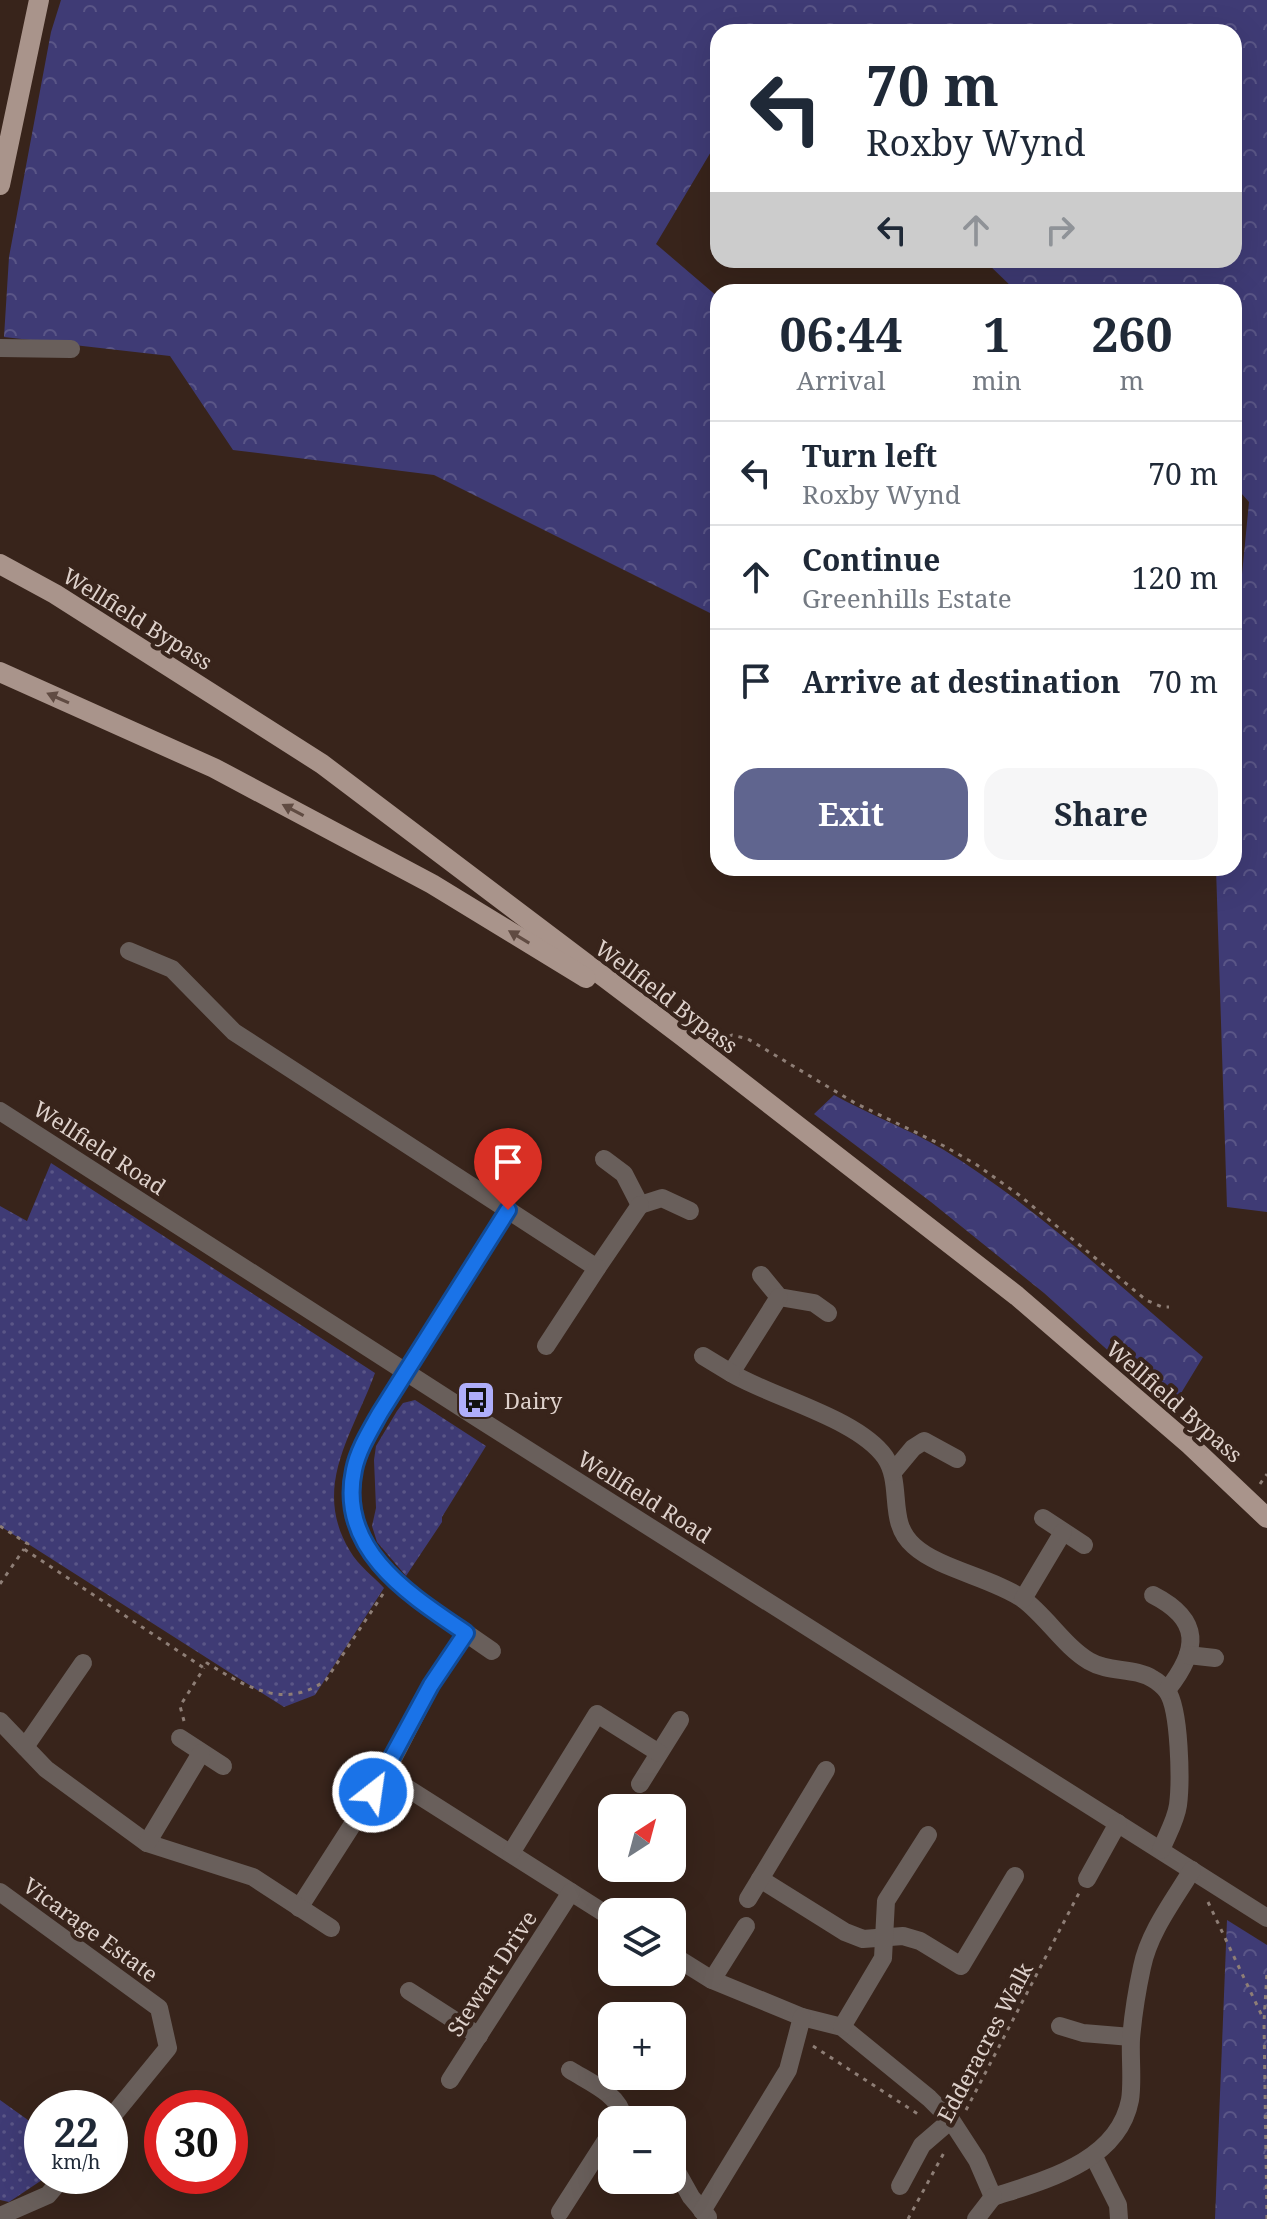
<!DOCTYPE html>
<meta charset="utf-8">
<style>
body{margin:0;font-family:"Noto Serif",serif;background:#f6f6f7;color:#1f2937;height:100vh;display:flex;flex-direction:column;font-size:30px;white-space:nowrap}
*{box-sizing:border-box;margin:0}
p{font-size:26px;color:#747a83}
.icon{flex:none;width:44px;height:44px;fill:none;stroke:currentColor;stroke-width:2;stroke-linecap:round;stroke-linejoin:round}
.map{position:relative;flex:1;overflow:hidden}
.drawer{position:absolute;left:710px;top:284px;width:532px;height:592px;display:flex;flex-direction:column;background:#fff;border-radius:24px;box-shadow:0 8px 32px #0002}
.drawer>*{flex:none}
.hud{position:absolute;left:710px;top:24px;width:532px;height:244px;border-radius:24px;box-shadow:0 8px 32px #0002;background:#fff;color:#1f2937;overflow:hidden}
.needle{width:52px;rotate:36deg}
.tools{position:absolute;left:598px;top:1794px;display:grid;gap:16px}
.tools a{display:grid;place-items:center;width:88px;height:88px;border-radius:16px;background:#fff;box-shadow:0 8px 32px #0002;font-size:40px}
.speed{position:absolute;left:24px;top:2090px;display:flex;gap:16px;font-size:40px;font-weight:700;text-align:center}
.speed>*{display:grid;place-content:center;width:104px;height:104px;border-radius:50%;background:#fff;box-shadow:0 8px 32px #0002;line-height:1}
.speed small{font-size:20px;font-weight:400}
.speed .limit{border:12px solid #d22;background:#fff;color:#111}
.pin{position:absolute;display:grid;place-items:center;width:68px;height:68px;color:#fff;margin:-82px -34px;border-radius:50% 50% 50% 0;rotate:-45deg;box-shadow:0 0 8px #0007}
.pin .icon{rotate:45deg}
.me{position:absolute;width:88px;margin:-44px;rotate:30deg;stroke-linejoin:round;filter:drop-shadow(0 0 6px #0008)}
.turn{display:flex;align-items:center;gap:28px;height:168px;padding:0 24px;font-size:36px}
.turn .icon{width:104px;height:104px;stroke-width:2.5}
.turn b{display:block;font-size:56px;line-height:68px}
.lanes{display:flex;align-items:center;height:76px;padding:0 24px;background:#0003;justify-content:center;gap:40px;direction:ltr}
.lanes .off{opacity:.35}
.eta{display:flex;justify-content:space-evenly;align-items:center;height:136px;text-align:center}
.eta b{font-size:48px;font-weight:700;line-height:56px}
.cta{display:flex;gap:16px;margin-top:auto;padding:16px 24px}
.cta a{flex:1;height:92px;border-radius:24px;background:#60658f;color:#fff;font-size:32px;font-weight:700;line-height:92px;text-align:center}
.cta a+a{background:#f6f6f7;color:#1f2937}
ul{padding:0;list-style:none}
li{display:flex;align-items:center;gap:24px;height:104px;padding:0 24px;border-top:2px solid #e0e1e3}
li div{flex:1}
li b{display:block;font-size:30px}
li em{font-style:normal}
.map>svg:first-child{display:block}
</style>
<div class="map">
<svg width="1267" height="2219" viewBox="0 0 1267 2219">
<defs>
<pattern id="grass-dots" width="8" height="8" patternUnits="userSpaceOnUse" patternTransform="scale(2)"><rect width="8" height="8" fill="#3f3b75"/><path d="M2 2h.1M6 6h.1" fill="none" stroke="#5a5687" stroke-width="1.8" stroke-linecap="round"/></pattern>
<pattern id="forest-crowns" width="20" height="18" patternUnits="userSpaceOnUse" patternTransform="scale(2)"><rect width="20" height="18" fill="#3f3b75"/><path d="M2 6a3 3 0 1 1 6 0M12 15a3 3 0 1 1 6 0" fill="none" stroke="#5a5687"/></pattern>
</defs>
<rect width="100%" height="100%" fill="#38241b"/>
<g fill="url(#grass-dots)">
<path d="M 51,1163 L 375,1373 C 353,1434 311,1487 350,1551 C 358,1565 374,1577 384,1588 L 315,1695 L 284,1707 L 0,1526 L 0,1206 L 27,1221 Z"/>
<path d="M 415,1400 L 486,1446 L 442,1517 L 442,1522 L 406,1576 L 377,1542 L 372,1526 L 376,1508 L 374,1460 L 376,1446 L 397,1411 L 403,1403 Z"/>
<path d="M 0,2100 L 42,2130 L 42,2176 L 48,2176 L 9,2202 L 0,2200 Z"/>
</g>
<g fill="url(#forest-crowns)">
<path d="M 61,0 L 1267,0 L 1267,1212 L 1227,1207 L 1216,868 L 1234,868 L 1234,633 L 1237,626 L 1249,502 L 1234,485 L 1234,292 L 1017,292 L 984,260 L 1234,260 L 1234,32 L 718,32 L 718,140 L 656,244 L 718,297 L 718,617 L 434,475 L 233,450 L 170,356 L 4,337 L 9,257 L 51,32 Z"/>
<path d="M 834,1095 C 870,1115 909,1129 944,1150 C 1038,1208 1119,1286 1203,1357 L 1172,1408 L 1044,1293 L 931,1202 L 814,1114 Z"/>
<path d="M 1227,1920 L 1267,1945 L 1267,2219 L 1215,2219 Z"/>
</g>
<g fill="none" stroke-linecap="round" stroke-linejoin="round">
<g stroke="#8e7e76" stroke-width="3" stroke-dasharray="4 6" stroke-linecap="butt">
<path d="M 720,1041 L 732,1035 L 748,1039 L 855,1103 L 944,1146 L 977,1165 L 1019,1195 L 1146,1300 L 1162,1307 L 1169,1307"/>
<path d="M 1260,1484 L 1267,1474"/>
<path d="M 0,1526 L 28,1544 L 24,1549 L 204,1668 L 207,1663 C 244,1686 285,1711 326,1680 L 383,1594"/>
<path d="M 0,1584 L 24,1549"/>
<path d="M 184,1721 L 180,1706 L 204,1668"/>
<path d="M 1208,1902 L 1263,2018"/>
<path d="M 813,2046 L 921,2116"/>
<path d="M 966,2110 L 1079,1893"/>
<path d="M 908,2219 L 946,2149"/>
<path d="M 1267,2219 L 1264,2022 L 1267,1972"/>
</g>
<g stroke="#695f5b" stroke-width="18">
<path d="M 0,348 L 71,349"/>
<path d="M 129,951 L 172,969 L 234,1032 L 508,1210 L 380,1413 C 370,1431 358,1450 354,1470 C 337,1550 410,1595 466,1633 L 431,1685 L 385,1774 L 299,1908"/>
<path d="M 0,1111 L 479,1419 L 1267,1918"/>
<path d="M 604,1159 L 624,1174 L 640,1205"/>
<path d="M 640,1205 L 662,1198 L 690,1211"/>
<path d="M 508,1210 L 597,1268 L 640,1205"/>
<path d="M 761,1275 L 779,1297 L 814,1303 L 828,1313"/>
<path d="M 779,1297 L 731,1373 C 773,1398 857,1418 885,1457 C 904,1485 886,1522 914,1546 C 939,1569 993,1578 1023,1599 C 1047,1617 1064,1646 1089,1661 C 1109,1673 1134,1667 1153,1679 C 1157,1681 1164,1687 1167,1691 C 1180,1709 1181,1782 1178,1805 C 1176,1820 1167,1835 1161,1850"/>
<path d="M 546,1346 L 597,1268"/>
<path d="M 703,1356 L 731,1373"/>
<path d="M 893,1472 L 913,1448 L 924,1441 L 957,1459"/>
<path d="M 1043,1518 L 1084,1545"/>
<path d="M 1153,1595 C 1202,1620 1199,1650 1167,1690"/>
<path d="M 1023,1599 L 1063,1532"/>
<path d="M 466,1633 L 492,1651"/>
<path d="M 1188,1655 L 1215,1658"/>
<path d="M 0,1721 L 46,1769 L 147,1843 L 253,1877 L 331,1928"/>
<path d="M 180,1738 L 223,1766"/>
<path d="M 25,1747 L 83,1663"/>
<path d="M 385,1774 L 612,1918"/>
<path d="M 640,1784 L 680,1720"/>
<path d="M 147,1843 L 201,1753"/>
<path d="M 511,1853 L 597,1714 L 659,1753"/>
<path d="M 760,1879 L 845,1932 L 863,1939 L 903,1936 L 920,1941 L 961,1966 L 1015,1876"/>
<path d="M 1087,1879 L 1118,1823"/>
<path d="M 0,1892 L 159,2008 L 168,2048 L 110,2119"/>
<path d="M 748,1899 L 826,1770"/>
<path d="M 672,1955 L 712,1980 L 802,2017 L 842,2027 L 929,2098 L 951,2120 L 977,2160 L 993,2197"/>
<path d="M 712,1980 L 746,1926"/>
<path d="M 409,1991 L 479,2036"/>
<path d="M 1060,2026 L 1083,2033 L 1131,2037"/>
<path d="M 842,2027 L 883,1958 L 886,1901 L 928,1835"/>
<path d="M 570,2070 C 589,2082 619,2094 623,2117"/>
<path d="M 450,2080 L 571,1892"/>
<path d="M 619,2120 L 627,2116 L 641,2120"/>
<path d="M 1094,2157 L 1118,2205 L 1119,2219"/>
<path d="M 672,2163 L 691,2197 L 708,2217"/>
<path d="M 900,2186 L 922,2145 L 951,2120"/>
<path d="M 993,2197 C 1045,2180 1118,2162 1130,2100 C 1133,2081 1130,2059 1131,2039 C 1133,2015 1137,1990 1142,1967 C 1149,1932 1174,1900 1192,1870"/>
<path d="M 702,2211 L 788,2070 L 802,2017"/>
<path d="M 560,2212 L 612,2131"/>
<path d="M 0,2216 L 48,2195 L 64,2176"/>
<path d="M 976,2219 L 993,2197"/>
</g>
<g stroke="#a9948b" stroke-width="20">
<path d="M 0,185 L 39,0"/>
<path d="M 0,564 L 55,594 L 322,764 L 682,1036 L 1017,1296 L 1190,1445 L 1267,1518"/>
<path d="M 0,672 L 214,768 L 432,884 L 586,978"/>
</g>
</g>
<defs><path id="oneway-solid" d="M-6-.8H1V-3.2L6.5 0L1 3.2V.8H-6Z" transform="scale(2)"/></defs>
<g fill="#604b42">
<use href="#oneway-solid" transform="translate(58 698) rotate(-156)"/>
<use href="#oneway-solid" transform="translate(293 810) rotate(-152)"/>
<use href="#oneway-solid" transform="translate(519 937) rotate(-149)"/>
</g>
<g fill="none" stroke-linecap="round" stroke-linejoin="round">
<defs>
<path id="route" d="M 373,1792 L 431,1685 L 466,1633 C 410,1595 337,1550 354,1470 C 358,1450 370,1431 380,1413 L 508,1210"/>
</defs>
<use href="#route" stroke="#114b97" stroke-width="20"/>
<use href="#route" stroke="#1a73e8" stroke-width="14"/>
</g>
<defs>
<symbol id="bus-square" viewBox="-11 -11 22 22"><rect x="-9" y="-9" width="18" height="18" rx="4" fill="#afaefa" stroke="#38241b"/><path d="M-5-6H5V4H4V6H2V4H-2V6H-4V4H-5ZM-3.5-4V0h7V-4ZM-3.5 1.2v1.5H-2V1.2ZM2 1.2v1.5H3.5V1.2Z" fill="#111"/></symbol>
</defs>
<g fill-rule="evenodd">
<use href="#bus-square" x="454" y="1378" width="44" height="44"/>
</g>
<g text-anchor="middle" dominant-baseline="central" stroke-width="8" stroke-linejoin="round" paint-order="stroke">
<g font-size="22" fill="#ded1cb" stroke="#38241b">
<text transform="translate(138 618) rotate(32)">Wellfield Bypass</text>
<text transform="translate(667 996) rotate(37)">Wellfield Bypass</text>
<text transform="translate(100 1147) rotate(33)">Wellfield Road</text>
<text transform="translate(1175 1401) rotate(41)">Wellfield Bypass</text>
<text transform="translate(645 1496) rotate(32)">Wellfield Road</text>
<text transform="translate(91 1929) rotate(36)">Vicarage Estate</text>
<text transform="translate(491 1973) rotate(-57)">Stewart Drive</text>
<text transform="translate(984 2042) rotate(-62)">Edderacres Walk</text>
</g>
<g font-size="22" fill="#ded1cb" stroke="#38241b" text-anchor="start">
<text x="504" y="1400">Dairy</text>
</g>
</g>
</svg>
<div class="tools">
<a><svg class="needle" viewBox="-14 -14 28 28"><path d="M0-13l5 13h-10z" fill="#e53935"/><path d="M0 13l5-13h-10z" fill="#747a83"/></svg></a>
<a><svg class="icon" aria-label="layers" viewBox="0 0 24 24"><path d="M12 4l9 5-9 5-9-5zM3 14l9 5 9-5"/></svg></a>
<a>+</a>
<a>−</a>
</div>
<div class="speed"><div>22<small>km/h</small></div><div class="limit">30</div></div>
<div class="pin" style="left:508px;top:1210px;background:#d93025"><svg class="icon" aria-label="arrive" viewBox="0 0 24 24"><path d="M6 21V4h12l-3 4 3 4H6"/></svg></div>
<svg class="me" style="left:373px;top:1792px" viewBox="-20 -20 40 40"><circle r="17" fill="#1a73e8" stroke="#fff" stroke-width="3"/><path d="M0-11L8 9 0 5-8 9z" fill="#fff"/></svg>
<div class="hud">
<div class="turn"><svg class="icon" aria-label="left" viewBox="0 0 24 24"><path d="M17 20v-9H6M10 6l-5 5 5 5"/></svg><div><b>70 m</b>Roxby Wynd</div></div>
<div class="lanes"><svg class="icon" aria-label="left" viewBox="0 0 24 24"><path d="M17 20v-9H6M10 6l-5 5 5 5"/></svg><svg class="icon off" aria-label="ahead" viewBox="0 0 24 24"><path d="M12 20V5M6 11l6-6 6 6"/></svg><svg class="icon off" aria-label="right" viewBox="0 0 24 24"><path d="M7 20v-9h11M14 6l5 5-5 5"/></svg></div>
</div>
<section class="drawer">
<div class="eta">
<div><b>06:44</b><p>Arrival</p></div>
<div><b>1</b><p>min</p></div>
<div><b>260</b><p>m</p></div>
</div>
<ul>
<li><svg class="icon" aria-label="left" viewBox="0 0 24 24"><path d="M17 20v-9H6M10 6l-5 5 5 5"/></svg><div><b>Turn left</b><p>Roxby Wynd</p></div><em>70 m</em></li>
<li><svg class="icon" aria-label="ahead" viewBox="0 0 24 24"><path d="M12 20V5M6 11l6-6 6 6"/></svg><div><b>Continue</b><p>Greenhills Estate</p></div><em>120 m</em></li>
<li><svg class="icon" aria-label="arrive" viewBox="0 0 24 24"><path d="M6 21V4h12l-3 4 3 4H6"/></svg><div><b>Arrive at destination</b></div><em>70 m</em></li>
</ul>
<div class="cta"><a>Exit</a><a>Share</a></div>
</section>
</div>
